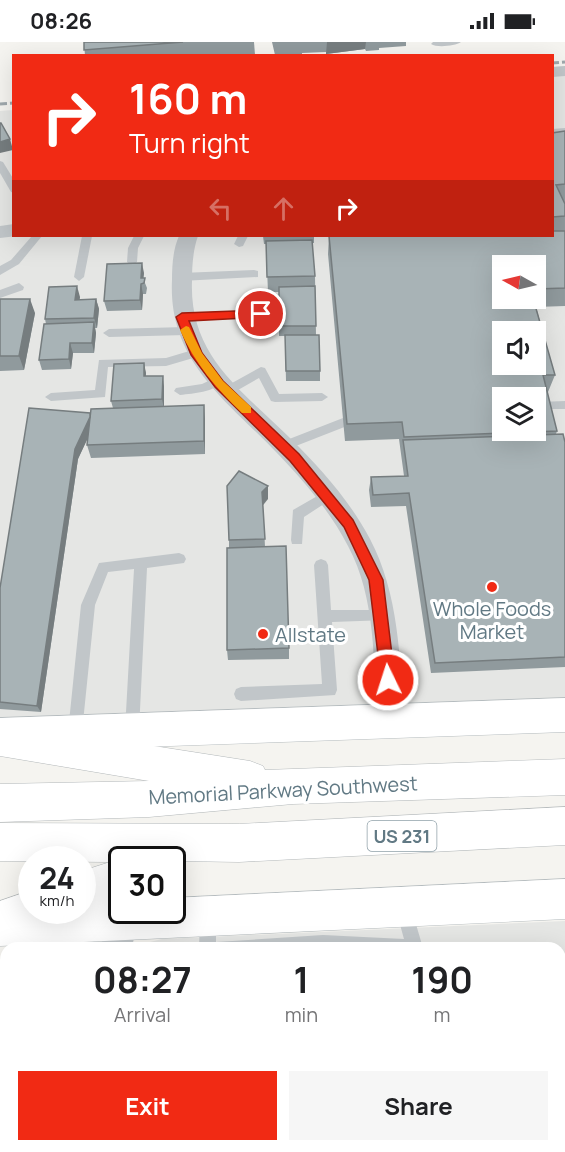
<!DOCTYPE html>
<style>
body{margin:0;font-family:Manrope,sans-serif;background:#f6f6f6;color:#202124;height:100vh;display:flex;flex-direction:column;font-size:22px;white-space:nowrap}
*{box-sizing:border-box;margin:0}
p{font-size:20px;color:#757577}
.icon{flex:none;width:33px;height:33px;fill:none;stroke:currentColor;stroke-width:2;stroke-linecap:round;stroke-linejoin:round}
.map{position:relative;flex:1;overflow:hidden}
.details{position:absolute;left:0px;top:900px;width:566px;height:210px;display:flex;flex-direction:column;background:#fff;border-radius:18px 18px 0 0;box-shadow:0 6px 24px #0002}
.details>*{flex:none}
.banner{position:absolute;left:12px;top:12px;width:542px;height:183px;border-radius:0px;box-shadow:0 6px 24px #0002;background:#f12a14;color:#fff;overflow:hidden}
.needle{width:39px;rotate:278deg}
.fabs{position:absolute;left:492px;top:213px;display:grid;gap:12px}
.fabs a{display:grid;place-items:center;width:54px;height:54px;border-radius:0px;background:#fff;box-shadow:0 6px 24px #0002;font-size:30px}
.speed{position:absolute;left:18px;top:804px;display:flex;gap:12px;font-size:30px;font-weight:700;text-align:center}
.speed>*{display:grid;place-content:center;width:78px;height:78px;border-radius:50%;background:#fff;box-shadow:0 6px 24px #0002;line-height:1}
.speed small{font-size:15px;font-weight:400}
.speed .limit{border:3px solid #111;border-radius:9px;background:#fff;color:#111}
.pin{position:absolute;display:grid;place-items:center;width:51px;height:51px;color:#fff;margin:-26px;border:3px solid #fff;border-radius:50%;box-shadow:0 2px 6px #0007}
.me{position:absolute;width:66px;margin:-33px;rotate:356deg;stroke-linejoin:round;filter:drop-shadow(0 0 4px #0008)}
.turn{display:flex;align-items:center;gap:21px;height:126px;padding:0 18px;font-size:27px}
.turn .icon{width:78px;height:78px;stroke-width:2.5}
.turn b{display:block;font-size:42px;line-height:51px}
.lanes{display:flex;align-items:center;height:57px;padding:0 18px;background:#0003;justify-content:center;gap:30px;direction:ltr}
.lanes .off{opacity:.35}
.eta{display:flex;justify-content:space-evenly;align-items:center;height:102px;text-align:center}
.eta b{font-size:36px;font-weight:700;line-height:42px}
.action{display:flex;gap:12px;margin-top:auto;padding:12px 18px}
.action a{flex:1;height:69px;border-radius:0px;background:#f12a14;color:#fff;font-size:24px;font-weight:700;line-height:69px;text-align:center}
.action a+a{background:#f6f6f6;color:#202124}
.status{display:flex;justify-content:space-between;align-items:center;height:42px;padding:0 30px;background:#fff;direction:ltr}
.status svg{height:16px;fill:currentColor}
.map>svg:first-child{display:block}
</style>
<div class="status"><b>08:26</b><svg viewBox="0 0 49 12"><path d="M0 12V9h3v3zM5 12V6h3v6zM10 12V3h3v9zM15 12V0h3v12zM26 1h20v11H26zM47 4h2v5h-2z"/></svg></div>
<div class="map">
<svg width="565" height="1110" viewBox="0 0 565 1110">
<rect width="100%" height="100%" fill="#f5f4f0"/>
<g fill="#e5e6e4" fill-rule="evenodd">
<path d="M 565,24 L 565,657 L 0,681 L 0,69 L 13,68 L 14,194 L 552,194 L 552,25 ZM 502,224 L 536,224 L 536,256 L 502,256 ZM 502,290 L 536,290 L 536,322 L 502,322 ZM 502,356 L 536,356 L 536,388 L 502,388 Z"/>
<path d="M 565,879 L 565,1052 L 560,1051 L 560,906 L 140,906 L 146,901 L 162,897 Z"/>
<path d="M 0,1015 L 6,1017 L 6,1104 L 435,1104 L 464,1110 L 0,1110 Z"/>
</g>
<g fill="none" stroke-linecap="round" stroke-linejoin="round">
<defs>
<g id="secondary">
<path d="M 565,656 L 565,690 L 0,710 L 0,676 Z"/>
<path d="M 565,837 L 565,877 L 0,904 L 0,864 L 32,862 L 32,868 L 82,868 L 82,860 L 122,858 L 122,868 L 172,868 L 172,856 Z"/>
</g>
<g id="highway">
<path d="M 0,680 L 250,719 L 263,724 L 265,728 L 565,717 L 565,753 L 293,762 L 149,775 L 0,780 L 0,742 L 149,739 L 0,714 Z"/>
<path d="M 565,765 L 565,803 L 239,820 L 122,818 L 122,855 L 82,869 L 82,829 L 110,820 L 0,819 L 0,781 L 239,782 Z"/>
<path d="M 32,848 L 32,868 L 52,868 L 46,882 L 0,899 L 0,859 Z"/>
</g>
</defs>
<use href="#secondary" stroke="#b3babd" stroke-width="1"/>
<use href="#highway" stroke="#b3b8ba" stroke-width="1"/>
<g fill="#c1c6c9" fill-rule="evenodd">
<path d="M 433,0 L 461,0 C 455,4 437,6 431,2 Z"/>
<path d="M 565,86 L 565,92 L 552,93 L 552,87 Z"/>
<path d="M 0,119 L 3,120 L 14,138 L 14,151 L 11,150 L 0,131 Z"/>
<path d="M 32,194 L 42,194 L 19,222 L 0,233 L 0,224 L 11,218 Z"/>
<path d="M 82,194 L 92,194 L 84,235 L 79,239 L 74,235 Z"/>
<path d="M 134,194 L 144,194 L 138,206 L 137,220 L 132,224 L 127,220 L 128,206 Z"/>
<path d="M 238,194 L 248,194 L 243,204 L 239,205 L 234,202 Z"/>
<path d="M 254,228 L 258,229 L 258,235 L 181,239 L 176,235 L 181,231 Z"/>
<path d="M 19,241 L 24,245 L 23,248 L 0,256 L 0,248 Z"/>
<path d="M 261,268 L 266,272 L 261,276 L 182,279 L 177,275 L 182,271 Z"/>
<path d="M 186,285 L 192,289 L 186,293 L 109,295 L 103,291 L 109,287 Z"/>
<path d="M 196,307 L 200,308 L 200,314 L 166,324 L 108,325 L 105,355 L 51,359 L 45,355 L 51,351 L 95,348 L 99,318 L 166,316 Z"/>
<path d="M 261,325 L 265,326 L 279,352 L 322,351 L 328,355 L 322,359 L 275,360 L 271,359 L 259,336 L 231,352 L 223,352 L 221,349 L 223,346 Z"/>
<path d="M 217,335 L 221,336 L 223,339 C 212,351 195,351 180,353 L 174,349 L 176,346 L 202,342 Z"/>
<path d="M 565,359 L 565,367 L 536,367 L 536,361 L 539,360 Z"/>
<path d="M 343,376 L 347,378 L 349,381 L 347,384 L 283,409 L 277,404 L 279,401 Z"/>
<path d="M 326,449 L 332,454 L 330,458 L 304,475 L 302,502 L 292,502 L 291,498 L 293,468 Z"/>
<path d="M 179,511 L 184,513 L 186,517 L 184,521 L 147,526 L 139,688 L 137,693 L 132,695 L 127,693 L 125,688 L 134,527 L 108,530 L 95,563 L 82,690 L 80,695 L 75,697 L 70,695 L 68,690 L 81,563 L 99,521 Z"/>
<path d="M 321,517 L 326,519 L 328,523 L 331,568 L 382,568 L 387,570 L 389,574 L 387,578 L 332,580 L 337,648 L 335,653 L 241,659 L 236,657 L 234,652 L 236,647 L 241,645 L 322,642 L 314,523 L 316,519 Z"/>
<path d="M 404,860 L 410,862 L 423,906 L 199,906 L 200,878 L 202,872 L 208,870 L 214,872 L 216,878 L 216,900 L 323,893 L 404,897 L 396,868 L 398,862 Z"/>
<path d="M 150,1104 L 168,1104 L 166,1110 L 148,1110 Z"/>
</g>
<g fill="#c1c6c9" fill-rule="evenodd">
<path d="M 565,24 L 565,34 L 552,35 L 552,25 Z"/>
<path d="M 14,182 L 14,194 L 17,194 L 0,196 L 0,184 Z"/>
<path d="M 179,194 L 198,194 C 193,208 192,224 192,239 C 189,315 243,349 291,397 C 321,427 350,459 370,497 C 399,552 400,617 404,678 L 400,687 L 390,691 L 380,687 L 376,678 C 374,621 376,556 348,504 C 330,469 303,438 276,410 C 226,358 168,319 172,238 C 172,224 173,207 179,194 Z"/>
<path d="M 121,864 L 122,868 L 132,869 L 137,880 L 132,906 L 100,906 L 110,869 Z"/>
<path d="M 0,972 L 6,973 L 6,1005 L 0,1004 Z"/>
<path d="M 560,1070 L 565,1071 L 565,1105 L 559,1104 Z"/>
</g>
<use href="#secondary" fill="#fff" fill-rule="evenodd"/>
<use href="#highway" fill="#fff" fill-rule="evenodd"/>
<g stroke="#9fa8ac" stroke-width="3" stroke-dasharray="7 3" stroke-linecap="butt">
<path d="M 552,21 L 565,20"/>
<path d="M 0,62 L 14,61"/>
</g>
</g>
<g fill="#909a9d" fill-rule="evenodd">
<path d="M 84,0 L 254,0 L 255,13 L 85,14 Z"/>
<path d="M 272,0 L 406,0 L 406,4 L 379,6 L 379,8 L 366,9 L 365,7 L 326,12 L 326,10 L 302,11 L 302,14 L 275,13 Z"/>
<path d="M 565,89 L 565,264 L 536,265 L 555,333 L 548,350 L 547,350 L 557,389 L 556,392 L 565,400 L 565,625 L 431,631 L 406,464 L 371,465 L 369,448 L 371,435 L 404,434 L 399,397 L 345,399 L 328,212 L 329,194 L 552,194 L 552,91 ZM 536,224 L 536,256 L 502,256 Z"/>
<path d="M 263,194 L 314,194 L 314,201 L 312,201 L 315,234 L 316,293 L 320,329 L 320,339 L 286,339 L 285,294 L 279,294 L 279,250 L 268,250 L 266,202 L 264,202 Z"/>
<path d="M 144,231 L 143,236 L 147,246 L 146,252 L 143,252 L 142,268 L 107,269 L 104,259 Z"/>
<path d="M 80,255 L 79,258 L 96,257 L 99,267 L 97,286 L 95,286 L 96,291 L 94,311 L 73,311 L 71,327 L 42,328 L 39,318 L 46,282 L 45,277 Z"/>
<path d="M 0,257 L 35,271 L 24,328 L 0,329 Z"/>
<path d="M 144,321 L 146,334 L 164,344 L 164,364 L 205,377 L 205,412 L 91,416 L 87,403 L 88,395 L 78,417 L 41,670 L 0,667 L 0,546 L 90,371 L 113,366 L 111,359 Z"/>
<path d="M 268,457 L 263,463 L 265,505 L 289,606 L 289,617 L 228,618 L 227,608 L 229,506 L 229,498 Z"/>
</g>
<g fill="#767d7f">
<path d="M 327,0 L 366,0 L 365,7 L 326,12 Z"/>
<path d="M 10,97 L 13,108 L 0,111 L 0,100 Z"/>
<path d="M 142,221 L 144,231 L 143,241 L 141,236 Z"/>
<path d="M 141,242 L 143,252 L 142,268 L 140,258 Z"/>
<path d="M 77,244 L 80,255 L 78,268 L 75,258 Z"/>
<path d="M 30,257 L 35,271 L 24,328 L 19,314 Z"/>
<path d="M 96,257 L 99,267 L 97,286 L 94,276 Z"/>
<path d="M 94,280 L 96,291 L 94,311 L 92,301 Z"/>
<path d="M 70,301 L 73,311 L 71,327 L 69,317 Z"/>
<path d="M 144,321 L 146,331 L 145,344 L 144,334 Z"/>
<path d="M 163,334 L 164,344 L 164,367 L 162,357 Z"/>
<path d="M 204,363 L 205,377 L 205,412 L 204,399 Z"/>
<path d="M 92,371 L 95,381 L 78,417 L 41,670 L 37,664 L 75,407 Z"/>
<path d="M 268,444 L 268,457 L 263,463 L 262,450 Z"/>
</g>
<g fill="#a8b3b6" stroke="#767d7f" stroke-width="1.5" fill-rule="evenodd">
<path d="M 84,0 L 183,0 L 84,8 Z"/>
<path d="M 0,81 L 1,81 L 10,97 L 0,100 Z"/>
<path d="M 565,89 L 565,142 L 556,143 L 565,162 L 565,174 L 552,175 L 552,91 Z"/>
<path d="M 552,189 L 565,189 L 565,246 L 536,247 L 536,224 L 502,224 L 502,256 L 533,256 L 555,333 L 543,333 L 557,389 L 404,395 L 402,380 L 347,382 L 329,194 L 552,194 ZM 502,290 L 536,290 L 536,322 L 502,322 ZM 502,356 L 536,356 L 536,388 L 502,388 Z"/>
<path d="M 312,198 L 315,234 L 267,235 L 266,199 Z"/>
<path d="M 142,221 L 141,236 L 145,236 L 144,241 L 141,242 L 140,258 L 104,259 L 107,222 Z"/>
<path d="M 77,244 L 75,258 L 96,257 L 94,276 L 45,277 L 49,245 Z"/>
<path d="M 315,244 L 316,284 L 279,284 L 279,245 Z"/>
<path d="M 0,257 L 30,257 L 19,314 L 0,314 Z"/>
<path d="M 94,280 L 92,301 L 70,301 L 69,317 L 39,318 L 44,282 Z"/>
<path d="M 285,293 L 319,293 L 320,329 L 286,329 Z"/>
<path d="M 144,321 L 144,334 L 163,334 L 162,357 L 111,359 L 114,322 Z"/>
<path d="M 204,363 L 204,399 L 87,403 L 91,367 Z"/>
<path d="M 29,366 L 90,371 L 90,375 L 75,407 L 37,664 L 0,660 L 0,546 Z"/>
<path d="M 563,392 L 565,400 L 565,615 L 435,621 L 409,451 L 373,453 L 371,435 L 408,434 L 403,398 Z"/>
<path d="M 239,429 L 268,444 L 262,450 L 265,497 L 229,498 L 227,444 Z"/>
<path d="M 286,504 L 289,606 L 227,608 L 227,506 Z"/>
<path d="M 560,929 L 565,960 L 565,984 L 560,984 Z"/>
</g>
<path fill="#f12a14" stroke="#9d1b0d" stroke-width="1.5" d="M 261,268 L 266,272 L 265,275 L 189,279 L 202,311 L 223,339 L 299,412 L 353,478 L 383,538 L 395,638 L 388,645 L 381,638 L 369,538 L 344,485 L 290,419 L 215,345 L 191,313 L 176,275 L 182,271 Z"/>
<path fill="#f59e0b" d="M 186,284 L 189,285 L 202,311 L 223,339 L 251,365 L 251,371 L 242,371 C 216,346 195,322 180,288 Z"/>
<g fill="#f12a14" stroke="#fff" stroke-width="2">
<circle cx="492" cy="545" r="6"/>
<circle cx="263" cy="592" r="6"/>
</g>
<g text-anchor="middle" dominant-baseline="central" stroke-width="6" stroke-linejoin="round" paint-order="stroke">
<rect fill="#fff" stroke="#90a1a9" stroke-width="1.5" x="367.5" y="779" width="69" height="30" rx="4.5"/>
<g font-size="18" font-weight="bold" fill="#617984">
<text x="402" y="794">US 231</text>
</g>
<g font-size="20" fill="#617984" stroke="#fff">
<text x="492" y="566">Whole Foods<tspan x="492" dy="23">Market</tspan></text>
<text x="275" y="592" text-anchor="start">Allstate</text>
</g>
<g font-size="20" fill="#617984" stroke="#fff">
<text transform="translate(283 748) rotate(-3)">Memorial Parkway Southwest</text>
</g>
</g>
</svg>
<div class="fabs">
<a><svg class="needle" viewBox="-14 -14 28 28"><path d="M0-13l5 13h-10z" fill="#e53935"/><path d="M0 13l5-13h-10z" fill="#757577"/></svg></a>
<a><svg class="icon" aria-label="sound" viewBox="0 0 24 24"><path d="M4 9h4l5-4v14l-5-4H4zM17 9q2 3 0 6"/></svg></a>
<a><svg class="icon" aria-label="layers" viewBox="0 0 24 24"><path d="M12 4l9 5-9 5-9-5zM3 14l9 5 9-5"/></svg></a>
</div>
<div class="speed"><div>24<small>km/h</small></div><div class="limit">30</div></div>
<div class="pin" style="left:261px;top:272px;background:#d93025"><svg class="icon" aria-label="arrive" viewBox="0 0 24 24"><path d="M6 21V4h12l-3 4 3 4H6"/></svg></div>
<svg class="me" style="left:388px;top:638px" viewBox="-20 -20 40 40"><circle r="17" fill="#f12a14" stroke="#fff" stroke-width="3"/><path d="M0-11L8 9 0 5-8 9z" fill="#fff"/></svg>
<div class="banner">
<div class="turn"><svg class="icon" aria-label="right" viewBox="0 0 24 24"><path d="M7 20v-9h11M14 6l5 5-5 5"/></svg><div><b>160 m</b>Turn right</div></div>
<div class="lanes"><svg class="icon off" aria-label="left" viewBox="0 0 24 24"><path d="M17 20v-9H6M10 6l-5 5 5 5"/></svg><svg class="icon off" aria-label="ahead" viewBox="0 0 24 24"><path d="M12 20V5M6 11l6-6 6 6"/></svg><svg class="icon" aria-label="right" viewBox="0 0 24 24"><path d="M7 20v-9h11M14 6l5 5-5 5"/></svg></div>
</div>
<section class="details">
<div class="eta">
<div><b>08:27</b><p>Arrival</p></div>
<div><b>1</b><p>min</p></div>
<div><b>190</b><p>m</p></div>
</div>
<div class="action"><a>Exit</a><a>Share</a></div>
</section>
</div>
